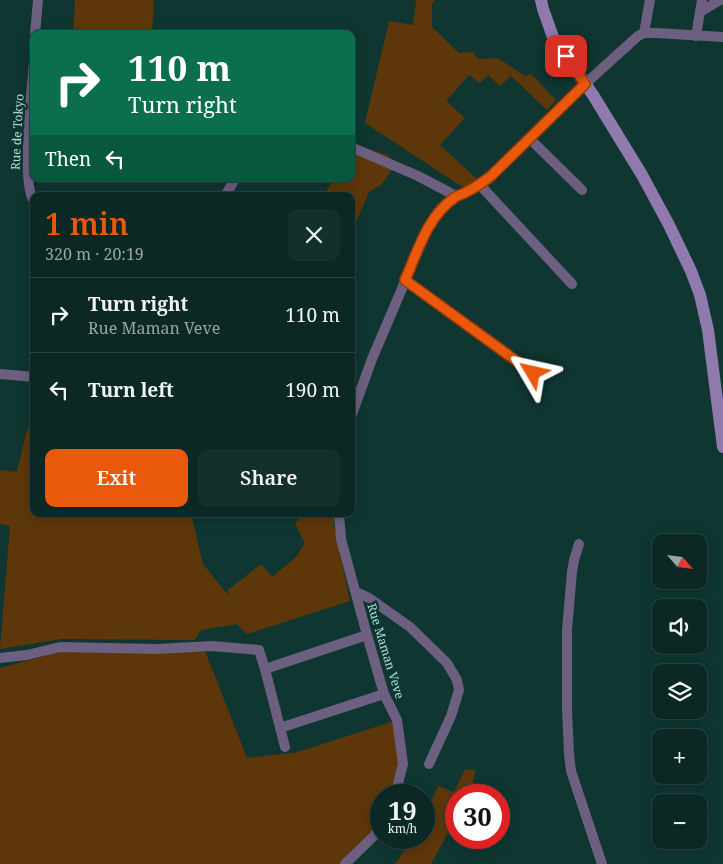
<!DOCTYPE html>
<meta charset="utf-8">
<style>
body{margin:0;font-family:"Noto Serif",serif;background:#14302d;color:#f1f3f6;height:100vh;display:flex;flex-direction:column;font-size:19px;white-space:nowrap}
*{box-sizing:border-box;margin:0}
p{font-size:16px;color:#9aa6a7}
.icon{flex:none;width:28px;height:28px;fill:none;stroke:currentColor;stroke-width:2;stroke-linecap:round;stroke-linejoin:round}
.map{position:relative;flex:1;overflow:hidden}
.side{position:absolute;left:30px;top:192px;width:325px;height:325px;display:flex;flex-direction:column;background:#0b2825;border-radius:10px;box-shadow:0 2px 12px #0003,0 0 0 1px #2b4442}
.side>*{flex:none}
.top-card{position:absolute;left:30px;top:30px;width:325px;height:152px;border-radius:10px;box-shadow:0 2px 12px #0003,0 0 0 1px #2b4442;background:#0b6e4f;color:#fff;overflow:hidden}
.needle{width:32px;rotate:118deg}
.controls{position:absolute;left:652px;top:534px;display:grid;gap:10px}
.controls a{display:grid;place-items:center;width:55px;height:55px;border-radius:10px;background:#0b2825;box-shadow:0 2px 12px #0003,0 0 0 1px #2b4442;font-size:25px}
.speed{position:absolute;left:370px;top:784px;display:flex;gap:10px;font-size:25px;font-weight:700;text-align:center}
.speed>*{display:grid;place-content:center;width:65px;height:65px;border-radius:50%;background:#0b2825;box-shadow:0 2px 12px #0003,0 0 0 1px #2b4442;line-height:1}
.speed small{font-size:12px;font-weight:400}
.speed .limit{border:8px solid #d22;background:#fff;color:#111}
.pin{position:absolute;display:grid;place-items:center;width:42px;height:42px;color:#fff;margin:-21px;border-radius:10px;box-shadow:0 2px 8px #0006}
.me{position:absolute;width:55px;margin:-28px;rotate:306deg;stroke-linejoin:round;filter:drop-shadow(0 0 4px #0008)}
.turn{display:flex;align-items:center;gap:18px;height:105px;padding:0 15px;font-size:22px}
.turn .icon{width:65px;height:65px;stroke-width:2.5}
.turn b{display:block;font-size:35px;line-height:42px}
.then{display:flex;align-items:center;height:48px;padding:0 15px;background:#0003;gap:10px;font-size:19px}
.round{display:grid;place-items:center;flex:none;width:52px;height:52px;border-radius:10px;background:#14302d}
.headline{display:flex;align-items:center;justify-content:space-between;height:85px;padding:0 15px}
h1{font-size:30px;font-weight:600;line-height:38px;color:#ea580c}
.primary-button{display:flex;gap:10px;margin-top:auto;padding:10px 15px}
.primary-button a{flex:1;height:58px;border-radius:10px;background:#ea580c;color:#fff;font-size:20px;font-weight:600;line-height:58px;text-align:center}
.primary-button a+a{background:#14302d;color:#f1f3f6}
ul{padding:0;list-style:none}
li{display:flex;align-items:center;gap:15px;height:75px;padding:0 15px;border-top:1px solid #2b4442}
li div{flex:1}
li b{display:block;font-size:19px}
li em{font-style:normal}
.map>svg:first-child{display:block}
</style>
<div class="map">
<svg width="723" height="864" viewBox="0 0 723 864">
<rect width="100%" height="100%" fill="#0f3631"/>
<g fill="#5d370a">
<path d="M 75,0 L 154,0 L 152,34 L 73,34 Z"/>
<path d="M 416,0 L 435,0 L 432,4 L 432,27 L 459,53 L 473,52 L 478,59 L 498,58 L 525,76 L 531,74 L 556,100 L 547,110 L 511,76 L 500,86 L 488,75 L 480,83 L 469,75 L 446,101 L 465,118 L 440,145 L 477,179 L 464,188 L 365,123 L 389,21 L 413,25 Z"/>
<path d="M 351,144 L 388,155 L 395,165 L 381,185 L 369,192 L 351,234 L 351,196 L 323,196 L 334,179 L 351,179 Z"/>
<path d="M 27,429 L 34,430 L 34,514 L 191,514 L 203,564 L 228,595 L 228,590 L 261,564 L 272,577 L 295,558 L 305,543 L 295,524 L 302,514 L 334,514 L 334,526 L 350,601 L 247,634 L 237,624 L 201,630 L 195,640 L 62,639 L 0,649 L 10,526 L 0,524 L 0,470 L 17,472 Z"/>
<path d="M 205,651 L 247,758 L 298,752 L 397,720 L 403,764 L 395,795 L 381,795 L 381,823 L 345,864 L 0,864 L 0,668 L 59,652 L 172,652 Z"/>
<path d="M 465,769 L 475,770 L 473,783 L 469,795 L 456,795 L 456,818 L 431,864 L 395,864 L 413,838 L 424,838 L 424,818 L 438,786 L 454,792 Z"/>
</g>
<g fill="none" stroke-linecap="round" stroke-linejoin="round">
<g stroke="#6d5f80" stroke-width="10">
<path d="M 700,12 L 720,0"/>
<path d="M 644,33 L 650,0"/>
<path d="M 35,34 L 38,0"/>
<path d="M 696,36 L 702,0"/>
<path d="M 34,62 C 32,87 21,186 34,201"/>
<path d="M 529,138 L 582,190"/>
<path d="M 351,147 L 418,176 L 456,196"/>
<path d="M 480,185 L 572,284"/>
<path d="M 225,196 L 235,179"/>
<path d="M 405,280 L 533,373"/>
<path d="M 0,374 L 34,377"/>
<path d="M 351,417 L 372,359 L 424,237 L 432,221 L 441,208 L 456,196 L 480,185 L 491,176 L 585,84 L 638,36 L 644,33 L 656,33 L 723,37"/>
<path d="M 339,514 L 341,539 L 367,635 L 384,694 L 397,720 L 403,764 L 395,795"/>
<path d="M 579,544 L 574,560 L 572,572 L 567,630 L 567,709 L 569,754 L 571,771 L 602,864"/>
<path d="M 356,592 L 369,598 L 410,627 L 447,663 L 457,680 L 459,690 L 451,716 L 429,764"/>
<path d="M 0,658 L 27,655 L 60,647 L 157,649 L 211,646 L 259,650 L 265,669 L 285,747"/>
<path d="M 265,669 L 367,635"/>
<path d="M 280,728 L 384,694"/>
<path d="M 345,864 L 374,836 L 381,823"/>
</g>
<path stroke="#9079ad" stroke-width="12" d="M 541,0 L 543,9 L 553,37 L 593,95 L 642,175 L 669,225 L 691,271 L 700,295 L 708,330 L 723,447"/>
</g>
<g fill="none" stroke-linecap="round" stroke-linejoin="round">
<defs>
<path id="route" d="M 533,373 L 405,280 C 418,251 427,217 454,198 C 458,195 464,194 468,191 C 477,187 483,182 491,176 L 585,84 L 566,56"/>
</defs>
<use href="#route" stroke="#983908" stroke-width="12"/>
<use href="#route" stroke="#ea580c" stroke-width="9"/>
</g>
<g text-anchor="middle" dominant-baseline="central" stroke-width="5" stroke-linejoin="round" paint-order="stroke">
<g font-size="12" fill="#abdfd7" stroke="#0f3631">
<text transform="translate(17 132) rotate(-87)">Rue de Tokyo</text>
<text transform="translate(386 651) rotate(73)">Rue Maman Veve</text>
</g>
</g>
</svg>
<div class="controls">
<a><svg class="needle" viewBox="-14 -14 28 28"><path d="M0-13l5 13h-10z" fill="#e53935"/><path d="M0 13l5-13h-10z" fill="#9aa6a7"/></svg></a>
<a><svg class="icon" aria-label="sound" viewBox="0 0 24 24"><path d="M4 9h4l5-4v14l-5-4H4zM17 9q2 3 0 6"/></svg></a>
<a><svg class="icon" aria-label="layers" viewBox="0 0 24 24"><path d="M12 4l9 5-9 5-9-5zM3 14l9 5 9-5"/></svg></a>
<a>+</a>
<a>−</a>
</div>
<div class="speed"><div>19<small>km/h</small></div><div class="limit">30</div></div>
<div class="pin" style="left:566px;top:56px;background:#d93025"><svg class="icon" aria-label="arrive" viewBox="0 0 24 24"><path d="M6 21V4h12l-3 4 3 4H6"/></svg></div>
<svg class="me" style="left:533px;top:373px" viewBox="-20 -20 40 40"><path d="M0-17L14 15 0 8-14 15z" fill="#ea580c" stroke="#fff" stroke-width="4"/></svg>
<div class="top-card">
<div class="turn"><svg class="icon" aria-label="right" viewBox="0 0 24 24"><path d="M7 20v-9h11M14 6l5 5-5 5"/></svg><div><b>110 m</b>Turn right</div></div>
<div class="then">Then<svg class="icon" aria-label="left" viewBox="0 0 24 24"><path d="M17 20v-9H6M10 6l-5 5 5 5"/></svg></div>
</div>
<section class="side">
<div class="headline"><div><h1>1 min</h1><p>320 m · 20:19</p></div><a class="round"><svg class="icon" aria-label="close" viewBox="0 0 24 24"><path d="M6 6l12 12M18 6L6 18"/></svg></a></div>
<ul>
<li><svg class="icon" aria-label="right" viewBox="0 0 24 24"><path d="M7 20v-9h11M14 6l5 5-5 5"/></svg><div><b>Turn right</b><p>Rue Maman Veve</p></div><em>110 m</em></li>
<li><svg class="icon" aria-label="left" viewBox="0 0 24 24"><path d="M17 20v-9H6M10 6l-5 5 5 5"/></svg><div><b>Turn left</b></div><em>190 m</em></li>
</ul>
<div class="primary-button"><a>Exit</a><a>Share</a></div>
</section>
</div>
